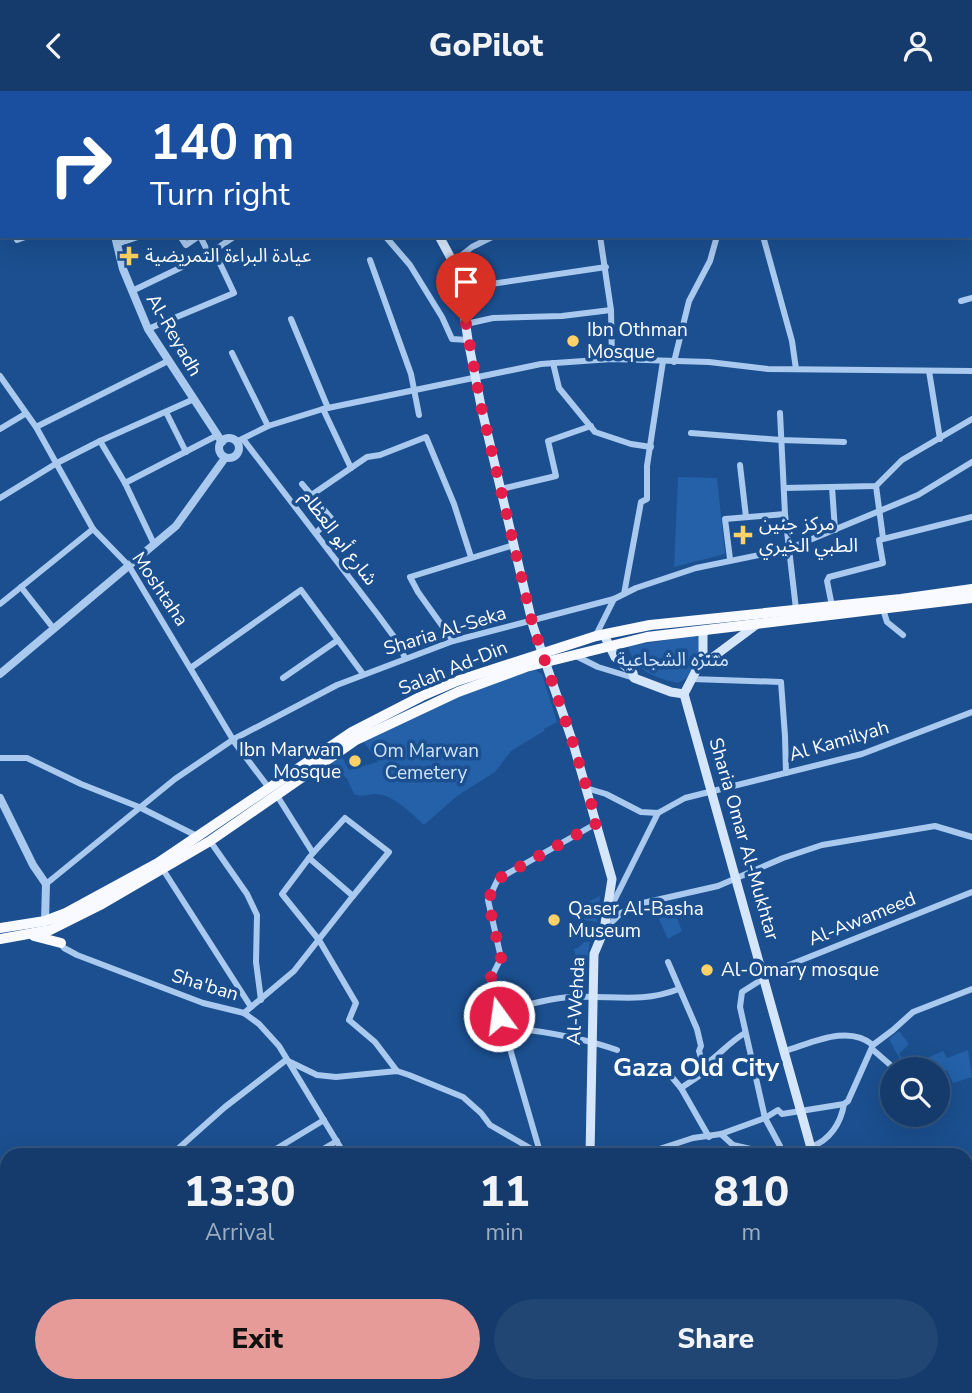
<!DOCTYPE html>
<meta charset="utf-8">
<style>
body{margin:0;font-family:"Nunito Sans","Noto Sans Arabic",sans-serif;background:#214673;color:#f1f3f6;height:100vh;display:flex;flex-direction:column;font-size:26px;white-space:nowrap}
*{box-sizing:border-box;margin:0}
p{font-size:23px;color:#9dadc1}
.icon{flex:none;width:38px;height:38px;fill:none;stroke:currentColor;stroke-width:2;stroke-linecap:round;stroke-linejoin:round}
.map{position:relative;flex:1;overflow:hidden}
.side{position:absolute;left:0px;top:1057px;width:973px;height:245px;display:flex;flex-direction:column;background:#143b6b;border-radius:21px 21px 0 0;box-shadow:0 7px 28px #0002,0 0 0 2px #33557e}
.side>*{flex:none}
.hud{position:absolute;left:0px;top:0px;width:973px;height:147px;box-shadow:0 7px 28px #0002,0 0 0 2px #33557e;background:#1a4fa0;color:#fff;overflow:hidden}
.buttons{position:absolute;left:880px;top:966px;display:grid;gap:14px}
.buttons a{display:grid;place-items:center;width:70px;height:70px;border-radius:50%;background:#143b6b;box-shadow:0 7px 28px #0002,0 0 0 2px #33557e;font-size:35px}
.pin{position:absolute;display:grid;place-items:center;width:60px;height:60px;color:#fff;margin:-72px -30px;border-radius:50% 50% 50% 0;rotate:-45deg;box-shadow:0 0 7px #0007}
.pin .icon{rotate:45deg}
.me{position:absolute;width:77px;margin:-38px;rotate:346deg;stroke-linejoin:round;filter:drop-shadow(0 0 5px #0008)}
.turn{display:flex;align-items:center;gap:24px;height:147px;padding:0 35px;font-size:32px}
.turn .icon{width:91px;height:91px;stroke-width:2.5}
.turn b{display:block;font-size:49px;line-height:60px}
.eta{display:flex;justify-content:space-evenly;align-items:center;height:119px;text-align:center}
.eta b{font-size:42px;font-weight:800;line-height:49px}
.button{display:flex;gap:14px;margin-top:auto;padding:14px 35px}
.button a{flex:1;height:80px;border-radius:42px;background:#e69b98;color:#111;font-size:28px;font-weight:800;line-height:80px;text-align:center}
.button a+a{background:#214673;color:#f1f3f6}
header{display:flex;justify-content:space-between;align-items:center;height:91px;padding:0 35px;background:#143b6b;font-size:32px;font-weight:800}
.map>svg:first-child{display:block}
</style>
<header><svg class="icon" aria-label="back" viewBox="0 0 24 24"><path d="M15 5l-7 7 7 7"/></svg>GoPilot<svg class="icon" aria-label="person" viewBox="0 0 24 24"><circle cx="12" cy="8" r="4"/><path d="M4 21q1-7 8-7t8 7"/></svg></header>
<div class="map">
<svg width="972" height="1302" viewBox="0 0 972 1302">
<rect width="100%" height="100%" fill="#1b4f8f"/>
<g fill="#2461a8">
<path d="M 678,386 L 717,387 L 725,463 L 674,476 Z"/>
<path d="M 699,544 C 699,563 698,583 678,592 C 655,587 633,579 628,555 Z"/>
<path d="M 535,579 L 542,583 L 557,631 L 544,638 L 544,640 L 511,660 L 495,681 L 457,705 L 424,734 C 411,722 394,704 376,703 C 368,703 362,707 354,703 L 347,688 L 331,671 L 341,664 L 349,679 L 378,671 L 363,650 L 474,596 Z"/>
<path d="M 600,805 L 597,831 L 584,829 L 584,813 Z"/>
<path d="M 671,812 L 682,840 L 668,848 L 653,815 Z"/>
<path d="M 584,851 L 590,851 L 587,867 L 578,873 L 574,858 L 578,857 Z"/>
<path d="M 899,940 L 909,953 L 899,963 L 910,978 L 920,970 L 943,960 L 947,967 L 968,959 L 972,986 L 953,992 L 947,979 L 940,982 L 942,989 L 938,991 L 938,978 L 897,978 L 902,972 L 889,948 Z"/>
<path d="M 966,1118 L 972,1118 L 972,1287 L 966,1289 Z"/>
<path d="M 888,1295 L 948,1295 L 924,1302 L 891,1302 Z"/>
</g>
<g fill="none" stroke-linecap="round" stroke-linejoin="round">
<g stroke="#a9c9ee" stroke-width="6">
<path d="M 444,0 L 445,2"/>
<path d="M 558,0 L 558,2"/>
<path d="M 850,0 L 850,2"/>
<path d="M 185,2 L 186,0"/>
<path d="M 761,2 L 761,0"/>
<path d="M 971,39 L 972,39"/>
<path d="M 180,145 L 186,154 L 199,145"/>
<path d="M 385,145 L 410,174 L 442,226 L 452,248 L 468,249"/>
<path d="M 600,145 L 611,219 L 612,268"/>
<path d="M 763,145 L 792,250 L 796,278"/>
<path d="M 17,149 L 28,145"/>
<path d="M 117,153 L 141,145"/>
<path d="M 370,169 L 411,283 L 419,324"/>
<path d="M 453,171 L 472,156 L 494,145"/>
<path d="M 132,200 L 209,163 L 235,145"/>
<path d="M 462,208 L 491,193 L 606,176"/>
<path d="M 961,210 L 972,207"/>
<path d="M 291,228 L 328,317"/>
<path d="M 466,233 L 493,227 L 562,225 L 611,219"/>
<path d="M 148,238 L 234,202 L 215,162 L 209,163 L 200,145"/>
<path d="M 232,262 L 268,335"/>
<path d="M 674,271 L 689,210 L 710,170 L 717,145"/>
<path d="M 553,272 L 559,297 L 595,341 L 631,353 L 651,356"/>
<path d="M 929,280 L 940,348"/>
<path d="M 0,285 L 36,336 L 93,438 L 129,475 L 235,652 L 269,697"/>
<path d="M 323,318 L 351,377"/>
<path d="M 166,321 L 186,361"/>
<path d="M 780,322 L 785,423 L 796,518"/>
<path d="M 36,336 L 168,270"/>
<path d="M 0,338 L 25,323"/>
<path d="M 691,342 L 781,349 L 844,351"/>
<path d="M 243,348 L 378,524 L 397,550 L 405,567"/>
<path d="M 100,350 L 125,392 L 154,453"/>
<path d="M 236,351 L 268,335 L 323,318 L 541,273 L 612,268 L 709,271 L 768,278 L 972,280"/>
<path d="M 740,374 L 746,426"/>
<path d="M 125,392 L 218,344"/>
<path d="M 302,393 L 331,427 L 316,442"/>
<path d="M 876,395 L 883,447"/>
<path d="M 832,396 L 835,439"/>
<path d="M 784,397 L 876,395 L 902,369 L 972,328"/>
<path d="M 501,398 L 556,385 L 548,350 L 591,335"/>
<path d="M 310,405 L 367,366 L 380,364 L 426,346 L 454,413 L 471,466"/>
<path d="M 0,407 L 57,372 L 100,350 L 194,308"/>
<path d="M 730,468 L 725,428 L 785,423"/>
<path d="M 21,496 L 54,538"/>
<path d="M 624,503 L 641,411 L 647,408 L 647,375 L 663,270"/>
<path d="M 0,513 L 93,438"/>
<path d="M 832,515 L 827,490 L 829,486 L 883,472 L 879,449 L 972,426"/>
<path d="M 883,518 L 887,531 L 903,544"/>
<path d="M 596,544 L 614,508"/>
<path d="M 453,550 L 418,501 L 410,486 L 514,454"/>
<path d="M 574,564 L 598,576 L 634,587"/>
<path d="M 192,576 L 301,499 L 363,583"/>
<path d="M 283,587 L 338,549"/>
<path d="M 692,588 L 781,591 L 785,645 L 786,682"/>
<path d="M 0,667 L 27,667 L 81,693 L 139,716 L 197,745"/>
<path d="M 586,697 L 606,703 L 641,721 L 658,722 L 685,707 L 862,663 L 972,621"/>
<path d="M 210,750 L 247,803 L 257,824 L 256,871 L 261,909"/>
<path d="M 313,762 L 345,727 L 389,761 L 353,805"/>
<path d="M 309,767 L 282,803 L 319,849 L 356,912 L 349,929 L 375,951 L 397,980"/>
<path d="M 162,777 L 251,916"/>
<path d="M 46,793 L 175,688 L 234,648 L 337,594 L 453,550 L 614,508 L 636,497 L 696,477 L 788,458 L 918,404 L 972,371"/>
<path d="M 610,818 L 658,722"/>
<path d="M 604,839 L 621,822 L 643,812 L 718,795 L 783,767 L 822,754 L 935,735 L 972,746"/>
<path d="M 59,850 L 64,857 L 77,864 L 203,912 L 244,922 L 259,933 L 279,955 L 345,1064"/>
<path d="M 668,871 L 697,938 L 701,955 L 699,960 L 705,981 L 681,997"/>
<path d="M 498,921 C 523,916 546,907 572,906 C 612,904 640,913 679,898"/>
<path d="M 244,922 L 294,880 L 353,805 L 309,767 L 313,762 L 276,703"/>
<path d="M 503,936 C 542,940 580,946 617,959"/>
<path d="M 872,958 L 895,978"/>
<path d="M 785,960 C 812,952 848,933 873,954"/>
<path d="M 661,973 L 681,997 L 709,1046"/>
<path d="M 703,975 C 719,965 729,951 745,942"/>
<path d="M 721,1043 L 733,1054 L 755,1059"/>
<path d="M 811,1056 C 830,1049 841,1032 844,1013"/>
<path d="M 540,1061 L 490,889 L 501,867 L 488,809 L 498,788 L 597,732"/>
<path d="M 171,1064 L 225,1016 L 286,969 L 317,984 L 336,986 L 397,980 L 409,984 L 463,1006 L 481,1022 L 490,1034 L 542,1064"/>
<path d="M 266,1064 L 324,1029"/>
<path d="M 313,1064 L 337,1050"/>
<path d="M 641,1064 L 693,1047 L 721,1043 L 765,1027 L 778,1019 L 782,1023 L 844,1013 L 848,1010 L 873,954 L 893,939 L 913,921 L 972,898"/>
<path d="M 781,1064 L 780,1055 L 765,1027 L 740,916 L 742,901 L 761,889 L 764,884 L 972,801"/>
<path d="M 0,1095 L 7,1092"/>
<path d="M 966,1114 L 972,1114"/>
<path d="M 278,1295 L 297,1302"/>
<path d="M 310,1295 L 312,1302"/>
<path d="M 487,1295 L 491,1302"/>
<path d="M 810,1299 L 817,1295"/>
<path d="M 131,1302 L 133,1295"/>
<path d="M 195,1302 L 197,1295"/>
<path d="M 341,1302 L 367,1295"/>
<path d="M 619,1302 L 625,1295"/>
</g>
<g stroke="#a9c9ee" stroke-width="8">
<path d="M 64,0 L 65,2"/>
<path d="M 115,145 L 123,178 L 148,238 L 222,351"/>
<circle cx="229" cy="357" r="10"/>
<path d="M 0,583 L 176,435 L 225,367"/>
<path d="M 0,707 L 33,774 L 46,793 L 45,830"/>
<path d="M 0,1276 L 7,1277"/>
<path d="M 73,1295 L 94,1302"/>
<path d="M 532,1302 L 542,1295"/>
</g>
<g stroke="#d6e6fa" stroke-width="9">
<path d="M 356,0 L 357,2"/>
<path d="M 439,145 L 453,171 L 462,208 L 468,249 L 481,315 L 533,535 L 573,652 L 612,788 L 604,839 L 594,863 L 590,1064"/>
<path d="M 703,540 L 703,566 L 684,603 L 813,1064"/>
<path d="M 604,544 L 615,566 L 633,582 L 634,587 L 671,601 L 684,603"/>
<path d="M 701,575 L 756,534"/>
<path d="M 692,1295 L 695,1302"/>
<path d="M 868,1295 L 870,1302"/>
<path d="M 874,1295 L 876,1302"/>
</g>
<g stroke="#f8faff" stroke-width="10">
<path d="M 0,837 L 45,830 L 66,822 L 158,772 L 352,641 L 422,605 L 457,590 L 596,545 L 650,534 L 901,508 L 972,498"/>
<path d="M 34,845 L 61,852"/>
<path d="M 0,848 L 50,839 L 102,813 L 210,750 L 356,649 L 458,601 L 526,576 L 647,546 L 972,507"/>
</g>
</g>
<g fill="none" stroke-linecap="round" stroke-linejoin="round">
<path stroke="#e11d48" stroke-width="12" stroke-dasharray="0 21.6" d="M 466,233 L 481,315 L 533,535 L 573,652 L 597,732 L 498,788 L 488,809 L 501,867 L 490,888 L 499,925"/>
</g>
<g fill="#ffd166" stroke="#1b4f8f" stroke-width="2.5">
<path d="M125.5 154.5h7v7h7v7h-7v7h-7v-7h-7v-7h7z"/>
<circle cx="573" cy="250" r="7"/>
<path d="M739.5 433.5h7v7h7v7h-7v7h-7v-7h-7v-7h7z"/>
<circle cx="355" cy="670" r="7"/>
<circle cx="554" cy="829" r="7"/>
<circle cx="707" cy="879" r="7"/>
</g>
<g text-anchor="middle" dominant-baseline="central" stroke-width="7" stroke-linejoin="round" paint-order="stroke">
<g font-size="19" fill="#fff" stroke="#1b4f8f" text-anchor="start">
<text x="145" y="165">عيادة البراءة التمريضية</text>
<text x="587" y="239">Ibn Othman<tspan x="587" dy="22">Mosque</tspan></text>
<text x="759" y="433">مركز جنين<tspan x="759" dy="22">الطبي الخيري</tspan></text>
<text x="341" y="659" text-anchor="end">Ibn Marwan<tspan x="341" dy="22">Mosque</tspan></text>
<text x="568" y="818">Qaser Al-Basha<tspan x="568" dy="22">Museum</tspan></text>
<text x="721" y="879">Al-Omary mosque</text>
</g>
<g font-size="19" fill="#fff" stroke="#1b4f8f">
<text transform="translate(174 244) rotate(60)">Al-Reyadh</text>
<text transform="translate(339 447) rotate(53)">شارع أبو العظام</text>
<text transform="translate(160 498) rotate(56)">Moshtaha</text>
<text transform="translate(445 540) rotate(-17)">Sharia Al-Seka</text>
<text transform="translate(453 577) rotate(-22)">Salah Ad-Din</text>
<text transform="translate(839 650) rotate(-16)">Al Kamilyah</text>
<text transform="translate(744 748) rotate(74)">Sharia Omar Al-Mukhtar</text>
<text transform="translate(862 828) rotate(-22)">Al-Awameed</text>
<text transform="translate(205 894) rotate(17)">Sha'ban</text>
<text transform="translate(576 910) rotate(-87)">Al-Wehda</text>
</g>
<g font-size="19" fill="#cfe3fa" stroke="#1b4f8f">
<text x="673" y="569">متنزه الشجاعية</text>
<text x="426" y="660">Om Marwan<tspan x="426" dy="22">Cemetery</tspan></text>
</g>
<g font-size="26" font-weight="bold" fill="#fff" stroke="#1b4f8f">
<text x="696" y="976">Gaza Old City</text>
</g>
</g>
</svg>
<div class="buttons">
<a><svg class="icon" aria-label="search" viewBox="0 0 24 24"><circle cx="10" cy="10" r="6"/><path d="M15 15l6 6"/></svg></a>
</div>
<div class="pin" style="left:466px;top:233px;background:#d93025"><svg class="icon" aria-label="arrive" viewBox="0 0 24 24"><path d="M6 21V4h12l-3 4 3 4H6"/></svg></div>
<svg class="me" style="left:499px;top:925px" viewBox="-20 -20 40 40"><circle r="17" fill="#e11d48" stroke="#fff" stroke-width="3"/><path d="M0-11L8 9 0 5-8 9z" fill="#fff"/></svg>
<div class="hud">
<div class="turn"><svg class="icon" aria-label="right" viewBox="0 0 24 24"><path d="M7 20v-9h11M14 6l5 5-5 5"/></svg><div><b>140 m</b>Turn right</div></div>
</div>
<section class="side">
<div class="eta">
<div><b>13:30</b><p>Arrival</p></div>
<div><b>11</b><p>min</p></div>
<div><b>810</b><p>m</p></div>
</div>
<div class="button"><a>Exit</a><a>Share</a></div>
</section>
</div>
